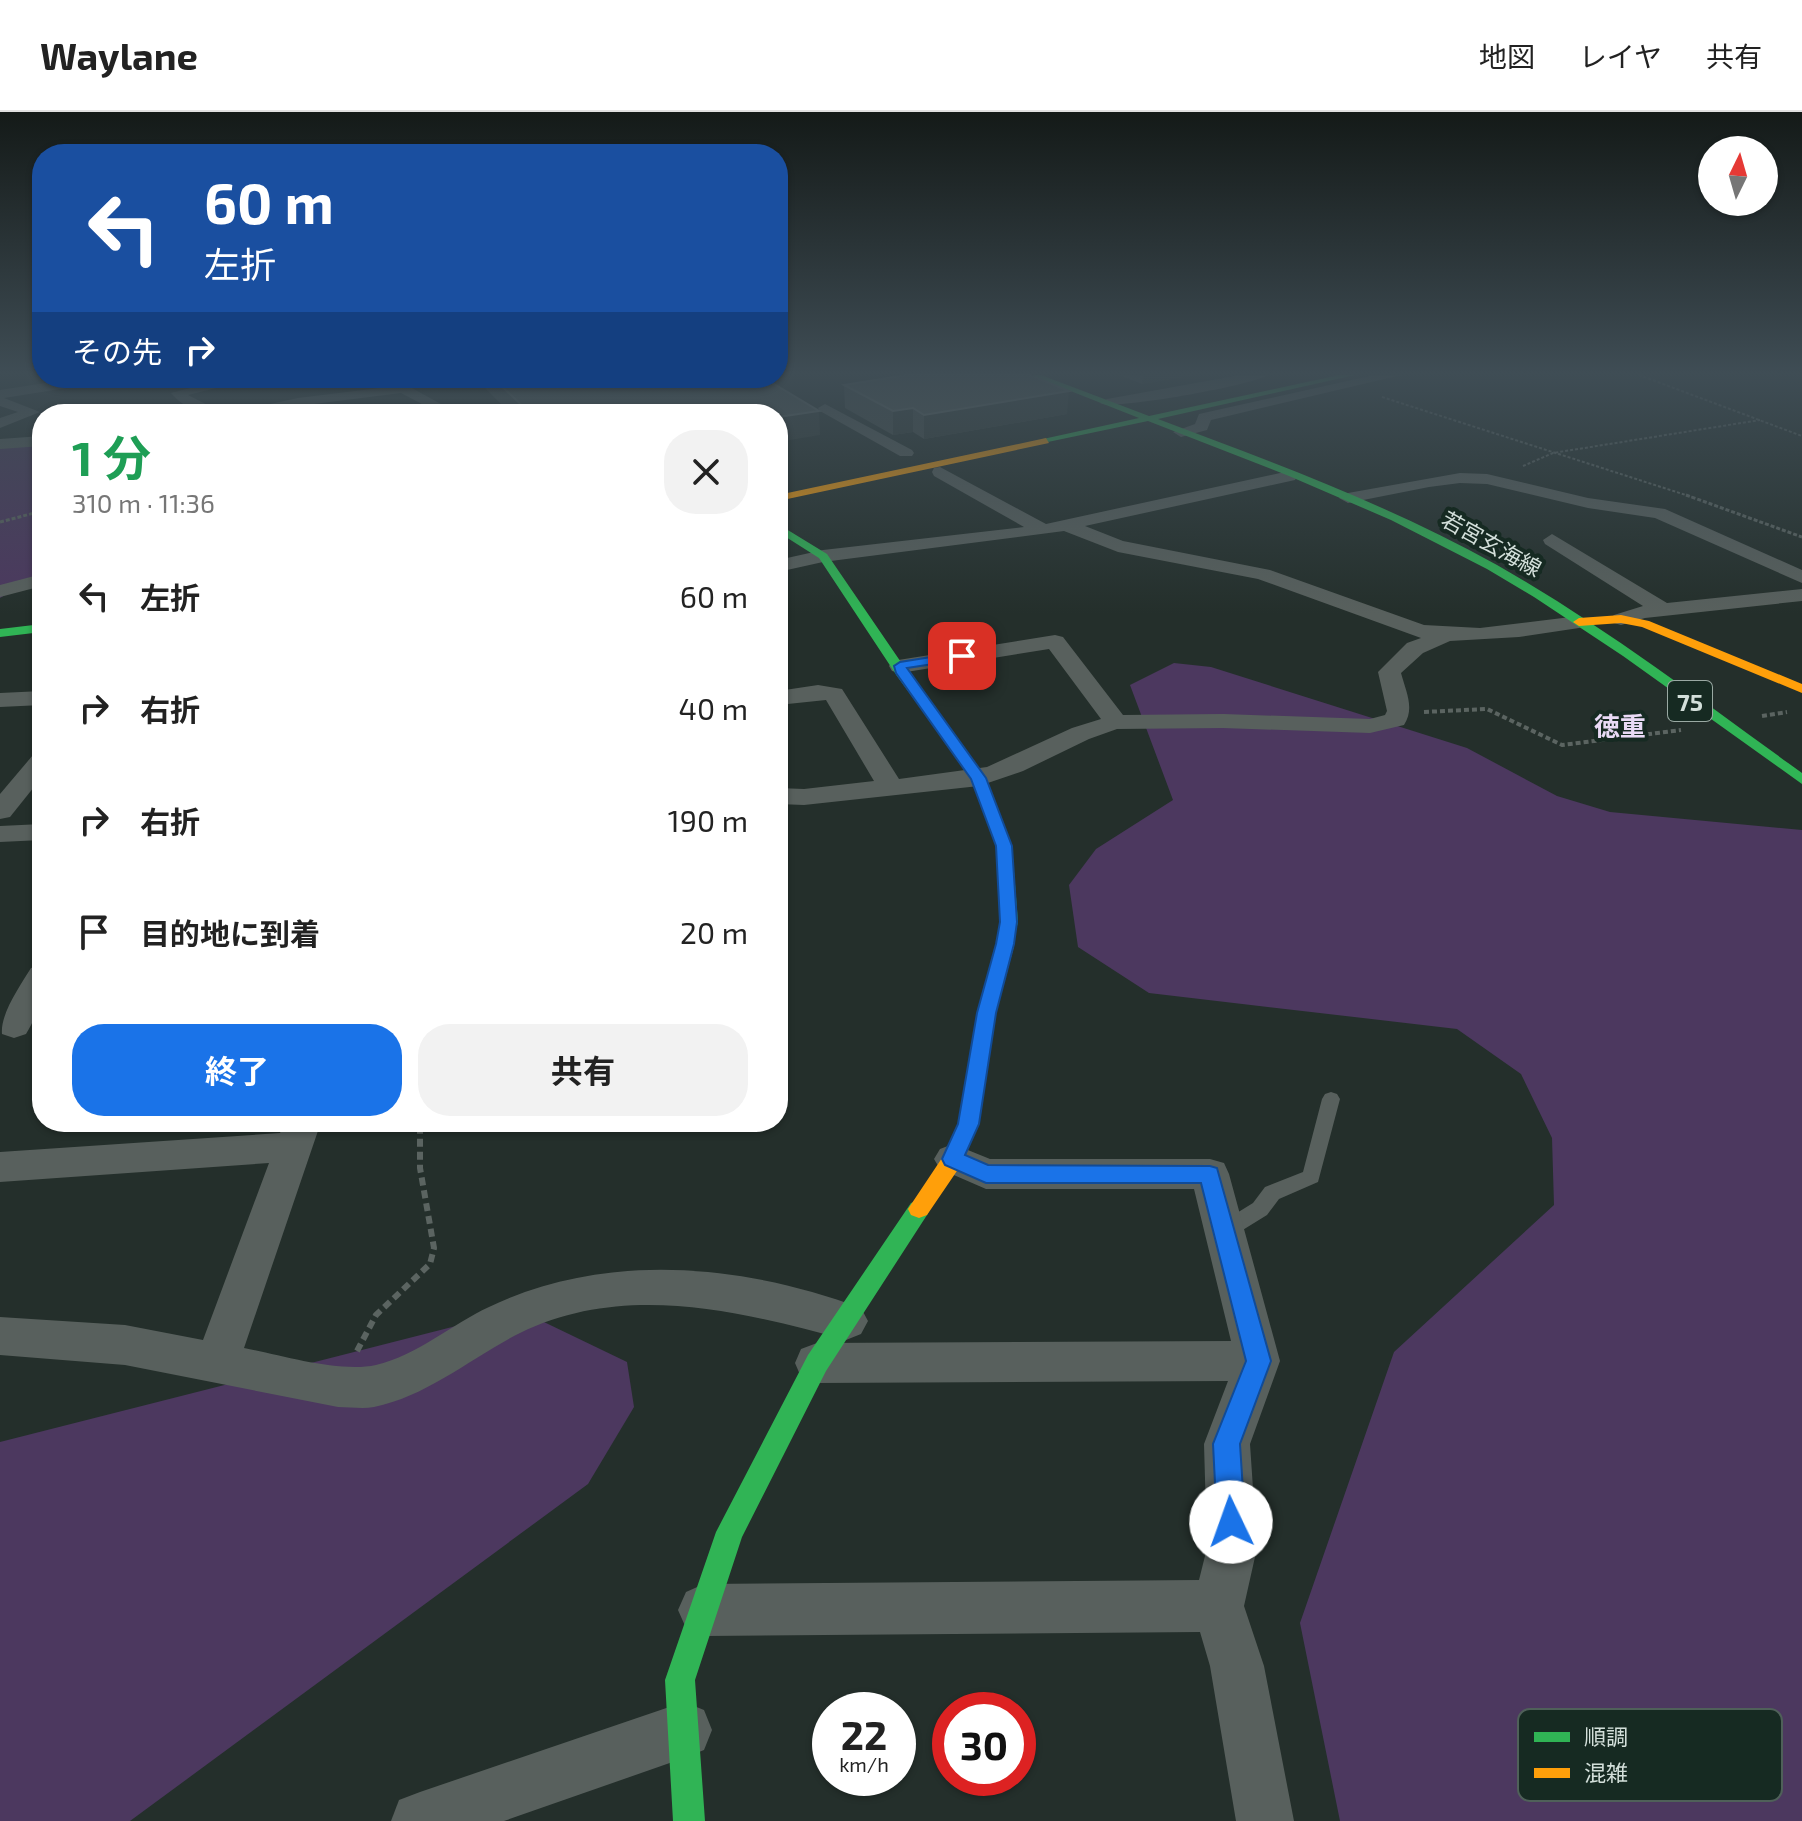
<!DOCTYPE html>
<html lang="ja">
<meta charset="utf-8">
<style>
body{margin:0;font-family:"Exo 2","Noto Sans JP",sans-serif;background:#f2f2f2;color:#222;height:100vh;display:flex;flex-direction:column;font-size:30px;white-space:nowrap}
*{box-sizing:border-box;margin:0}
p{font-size:26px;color:#767676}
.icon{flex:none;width:44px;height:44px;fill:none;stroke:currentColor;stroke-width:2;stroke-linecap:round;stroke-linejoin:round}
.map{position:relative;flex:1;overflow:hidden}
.sheet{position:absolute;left:32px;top:292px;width:756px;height:728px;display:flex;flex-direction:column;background:#fff;border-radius:32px;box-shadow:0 2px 6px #0004}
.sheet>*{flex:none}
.hud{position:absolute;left:32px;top:32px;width:756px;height:244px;border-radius:32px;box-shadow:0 2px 6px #0004;background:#1a4fa0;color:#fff;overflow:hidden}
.needle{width:52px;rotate:5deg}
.buttons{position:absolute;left:1698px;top:24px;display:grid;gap:16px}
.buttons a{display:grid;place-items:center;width:80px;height:80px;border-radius:50%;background:#fff;box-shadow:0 2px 6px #0004;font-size:40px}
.speed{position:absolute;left:812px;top:1580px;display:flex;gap:16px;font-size:40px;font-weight:700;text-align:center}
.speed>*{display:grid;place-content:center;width:104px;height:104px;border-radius:50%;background:#fff;box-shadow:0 2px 6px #0004;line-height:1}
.speed small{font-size:20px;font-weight:400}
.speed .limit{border:12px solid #d22;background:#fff;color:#111}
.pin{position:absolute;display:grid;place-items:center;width:68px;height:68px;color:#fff;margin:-34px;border-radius:16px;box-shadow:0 4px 12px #0006}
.me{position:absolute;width:88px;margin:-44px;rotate:357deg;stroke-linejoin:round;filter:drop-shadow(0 0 6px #0008)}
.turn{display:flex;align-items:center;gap:28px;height:168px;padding:0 40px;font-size:36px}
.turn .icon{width:104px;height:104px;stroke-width:2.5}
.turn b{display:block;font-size:56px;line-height:68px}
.then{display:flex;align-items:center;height:76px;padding:0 40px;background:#0003;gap:16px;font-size:30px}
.round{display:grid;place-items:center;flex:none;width:84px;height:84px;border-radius:32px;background:#f2f2f2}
.summary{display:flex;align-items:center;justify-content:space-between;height:136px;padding:0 40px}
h1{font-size:48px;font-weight:700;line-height:60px;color:#1e9e55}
.button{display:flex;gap:16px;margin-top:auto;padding:16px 40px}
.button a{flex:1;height:92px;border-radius:32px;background:#1a73e8;color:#fff;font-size:32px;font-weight:700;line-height:92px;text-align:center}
.button a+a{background:#f2f2f2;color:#222}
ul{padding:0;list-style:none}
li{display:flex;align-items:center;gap:24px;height:112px;padding:0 40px}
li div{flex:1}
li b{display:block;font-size:30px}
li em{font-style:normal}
header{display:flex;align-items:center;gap:48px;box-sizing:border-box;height:112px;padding:0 40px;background:#fff;border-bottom:2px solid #e0e0e0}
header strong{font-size:38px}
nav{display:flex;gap:44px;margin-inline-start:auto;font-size:28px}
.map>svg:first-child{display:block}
</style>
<header>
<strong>Waylane</strong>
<nav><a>地図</a><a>レイヤ</a><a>共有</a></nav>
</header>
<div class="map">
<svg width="1802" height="1709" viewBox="0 0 1802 1709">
<rect width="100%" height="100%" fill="#242f2b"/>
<g fill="#4c385f">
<path d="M 42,333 L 42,461 L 0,486 L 0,335 Z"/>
<path d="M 1174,551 L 1211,555 L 1467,636 L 1557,684 L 1610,700 L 1802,718 L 1802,1709 L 1340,1709 L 1300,1511 L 1394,1240 L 1554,1093 L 1552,1026 L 1521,962 L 1457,917 L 1149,881 L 1078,835 L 1069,773 L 1096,737 L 1173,688 L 1130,573 Z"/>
<path d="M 519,1198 L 627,1250 L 634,1295 L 588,1372 L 130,1709 L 0,1709 L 0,1330 Z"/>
</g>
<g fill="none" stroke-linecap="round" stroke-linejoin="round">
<g stroke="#5b6461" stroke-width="2" stroke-dasharray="3 2" stroke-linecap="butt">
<path d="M 1639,263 L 1802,324"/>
<path d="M 1382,285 L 1692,385"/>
<path d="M 1523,354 L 1553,341 L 1760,308"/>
</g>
<g stroke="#5b6461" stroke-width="3" stroke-dasharray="4 2" stroke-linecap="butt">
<path d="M 1686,383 L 1802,425"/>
<path d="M 0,410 L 42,399"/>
</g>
<g stroke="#5b6461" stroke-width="4" stroke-dasharray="5 3" stroke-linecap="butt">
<path d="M 1424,600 L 1487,597 L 1562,633 L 1681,618"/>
<path d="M 1762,604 L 1787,600"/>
</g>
<path stroke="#5b6461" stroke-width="6" stroke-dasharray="8 5" stroke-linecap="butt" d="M 357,1239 L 376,1203 L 430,1152 L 434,1136 L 420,1056 L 420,1010"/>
<path fill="#58605d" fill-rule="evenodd" d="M 1331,980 L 1337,982 L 1340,987 L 1318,1070 L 1279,1087 L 1267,1103 L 1233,1124 L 1226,1126 L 1219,1124 L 1216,1118 L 1219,1112 L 1253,1091 L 1265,1075 L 1303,1060 L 1322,987 L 1325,982 Z"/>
<g fill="#58605d" fill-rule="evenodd">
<path d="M 1240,263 L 1268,263 C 1254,273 1110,299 1100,291 L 1107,287 Z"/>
<path d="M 1374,263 L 1401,263 L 1211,308 L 1207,318 L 1181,325 L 1173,320 L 1195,312 L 1199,302 Z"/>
<path d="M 77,266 L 111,266 L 104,270 L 4,286 L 40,300 L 0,316 L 0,306 L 18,300 L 0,294 L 0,278 Z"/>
<path d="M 229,266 L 256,266 L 188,283 L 225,302 C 205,302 185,298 171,281 Z"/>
<path d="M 380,266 L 449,266 L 442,270 L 410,275 L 459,302 L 441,302 L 401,281 L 298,294 L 263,302 L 236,302 L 238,299 L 298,286 L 388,275 L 381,271 Z"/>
<path d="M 825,292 L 912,338 L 914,341 L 912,344 L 900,344 L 820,299 L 818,296 Z"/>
<path d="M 42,324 L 42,334 L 0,337 L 0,327 Z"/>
<path d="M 940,355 L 1046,412 L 1289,359 L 1295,360 L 1297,364 L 1295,368 L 1085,414 L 1123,429 L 1270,458 L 1424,513 L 1480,516 L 1579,504 L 1590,510 L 1579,516 L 1519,525 L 1450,529 L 1423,541 L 1401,561 C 1406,580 1415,596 1404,613 L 1370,621 L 1223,616 L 1117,617 L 1089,627 L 1023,659 L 979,674 L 804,693 L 778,692 L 778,676 L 804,677 L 874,669 L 826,588 L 778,593 L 778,579 L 818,573 L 842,577 L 899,667 L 987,655 L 1072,616 L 1101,607 L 1049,537 L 900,561 L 892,559 L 889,554 L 892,549 L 1055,523 L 1063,525 L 1123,603 L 1223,602 L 1370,607 L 1385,603 L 1387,599 L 1378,560 L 1407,531 L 1421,526 L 1258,467 L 1118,440 L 1064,419 L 823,450 L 778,460 L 778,448 L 823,438 L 1024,415 L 934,364 L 932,360 L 934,356 Z"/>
<path d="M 1460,361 L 1487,362 L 1588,386 L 1665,397 L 1802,458 L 1802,471 L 1655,406 L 1588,396 L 1487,372 L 1460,371 L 1429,375 L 1348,391 L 1339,386 L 1348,381 Z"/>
<path d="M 1552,422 L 1667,491 L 1802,477 L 1802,489 L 1645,506 L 1621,513 L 1614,511 L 1610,507 L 1614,503 L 1643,494 L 1545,432 L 1543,428 Z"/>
<path d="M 42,462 L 42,474 L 0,485 L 0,473 Z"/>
<path d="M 42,579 L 42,593 L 0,595 L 0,581 Z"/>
<path d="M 42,640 L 42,665 L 10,705 L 0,707 L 0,682 L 33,643 Z"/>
<path d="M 42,712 L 42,728 L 0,730 L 0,714 Z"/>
<path d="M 42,853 C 42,886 43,893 26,922 L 14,926 L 2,922 C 0,902 20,874 31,856 Z"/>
<path d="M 285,1010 L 321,1010 L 244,1236 C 281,1243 339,1261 376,1253 C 416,1244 452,1212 489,1195 C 606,1139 742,1152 861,1196 L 868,1209 L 861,1222 L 846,1228 C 741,1199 624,1170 520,1221 C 472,1245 428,1284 374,1295 C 363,1297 350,1295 338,1295 L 125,1253 L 0,1243 L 0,1205 L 125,1213 L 203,1228 L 269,1051 L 0,1070 L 0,1040 L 280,1021 Z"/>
<path d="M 953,1032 L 990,1047 L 1210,1047 L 1224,1051 L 1229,1062 L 1280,1249 L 1250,1332 L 1257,1436 L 1244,1494 L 1264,1554 L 1294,1709 L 1236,1709 L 1210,1554 L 1200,1520 L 704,1524 L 686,1516 L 678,1498 L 686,1480 L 704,1472 L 1199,1468 L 1207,1436 L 1204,1332 L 1228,1269 L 817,1271 L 801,1265 L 795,1251 L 801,1237 L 817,1231 L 1231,1229 L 1194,1077 L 986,1077 L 940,1057 L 934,1047 L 940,1037 Z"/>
<path d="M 684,1590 L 704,1598 L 712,1618 L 704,1638 L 684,1646 L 504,1709 L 391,1709 L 399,1688 L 420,1680 Z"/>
</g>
<g fill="#30b455" fill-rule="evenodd">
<path d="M 1030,263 L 1041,263 L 1149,304 L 1339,263 L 1355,263 L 1158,307 C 1273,350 1389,393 1497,453 C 1604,514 1702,589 1802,661 L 1802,672 L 1623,544 L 1534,485 L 1487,457 L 1391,408 L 1289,364 L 1148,309 L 1043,331 L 1043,327 L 1139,306 Z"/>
<path d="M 778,412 L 827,442 L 907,559 L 986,666 L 1012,734 L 1018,810 L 1011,838 L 1005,840 L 996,834 L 1000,810 L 996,734 L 972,666 L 897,564 L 819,446 L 778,420 Z"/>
<path d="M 42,512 L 42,520 L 0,525 L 0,517 Z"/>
<path d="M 919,1088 L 927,1091 L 930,1097 L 927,1103 L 826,1259 L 742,1425 L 695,1568 L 705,1709 L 673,1709 L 665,1568 L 716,1420 L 808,1243 L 911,1091 Z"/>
</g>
<g fill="#ff9f0a" fill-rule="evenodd">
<path d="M 1046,326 L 1049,331 L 778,389 L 778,383 Z"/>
<path d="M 1621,503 L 1649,509 L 1802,572 L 1802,581 L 1642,515 L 1621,511 L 1579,514 L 1573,510 L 1579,506 Z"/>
<path d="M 1005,828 L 1014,834 L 996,901 L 978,1012 L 961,1053 L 927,1103 L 919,1106 L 911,1103 L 908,1097 L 944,1043 L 958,1012 L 978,901 L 996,834 Z"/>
</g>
</g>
<g fill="#464f4c">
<path d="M 1119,263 L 1194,263 L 1142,272 Z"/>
<path d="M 484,266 L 764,266 L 820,323 L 778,302 L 511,302 L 486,277 Z"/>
<path d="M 844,273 L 1067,302 L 924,327 L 913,320 L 893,323 L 845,296 Z"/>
</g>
<g fill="#323c38">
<path d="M 1143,263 L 1194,263 L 1142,272 Z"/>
<path d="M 1069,279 L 1067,302 L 924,327 L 924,303 Z"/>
<path d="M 913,296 L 913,320 L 893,323 L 893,299 Z"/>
<path d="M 819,299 L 820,323 L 778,330 L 778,305 Z"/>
</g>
<g fill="#555e5b" stroke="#69726f" stroke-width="2">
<path d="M 906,263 L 1030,263 L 1069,279 L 924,303 L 913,296 L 893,299 L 844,273 Z"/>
<path d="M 493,266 L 764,266 L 819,299 L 778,305 L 778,302 L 531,302 Z"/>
</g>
<linearGradient id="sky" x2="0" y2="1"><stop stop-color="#141a18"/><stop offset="0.52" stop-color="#3f4d55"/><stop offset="1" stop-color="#3f4d55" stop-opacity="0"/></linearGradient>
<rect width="1802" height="502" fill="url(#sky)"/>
<path fill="#1a73e8" stroke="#114b97" stroke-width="2" d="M 962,540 L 968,544 L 966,547 L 907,556 L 986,666 L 1012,734 L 1017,810 L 1014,832 L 996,901 L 979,1012 L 965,1043 L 988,1053 L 1210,1054 L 1217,1056 L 1271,1249 L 1240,1332 L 1245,1410 L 1241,1420 L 1231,1424 L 1221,1420 L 1217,1410 L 1213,1332 L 1246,1249 L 1201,1071 L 986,1071 L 945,1053 L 942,1047 L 958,1012 L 977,901 L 996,832 L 1000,810 L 996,734 L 971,667 L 896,561 L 894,554 L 900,550 Z"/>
<g text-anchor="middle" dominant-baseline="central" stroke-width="8" stroke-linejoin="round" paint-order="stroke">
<g font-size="22" fill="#d3dfda" stroke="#162a22">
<text transform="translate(1492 431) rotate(29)">若宮玄海線</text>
</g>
<rect fill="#162a22" stroke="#9aa9a3" stroke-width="2" x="1668" y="569" width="44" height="40" rx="6"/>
<g font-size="24" font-weight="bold" fill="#d3dfda">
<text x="1690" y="589">75</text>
</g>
<g font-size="26" font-weight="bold" fill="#e8daf5" stroke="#162a22">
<text x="1620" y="613">徳重</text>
</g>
</g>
<rect x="1518" y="1597" width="264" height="92" rx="12" fill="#162a22" stroke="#4f6059" stroke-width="2"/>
<rect x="1534" y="1620" width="36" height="10" fill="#30b455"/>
<rect x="1534" y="1656" width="36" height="10" fill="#ff9f0a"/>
<g font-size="22" fill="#d3dfda">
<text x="1584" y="1633">順調</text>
<text x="1584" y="1669">混雑</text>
</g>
</svg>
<div class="buttons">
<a><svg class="needle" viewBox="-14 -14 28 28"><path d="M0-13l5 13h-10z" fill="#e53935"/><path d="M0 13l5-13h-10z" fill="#767676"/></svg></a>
</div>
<div class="speed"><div>22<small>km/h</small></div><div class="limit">30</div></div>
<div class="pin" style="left:962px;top:544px;background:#d93025"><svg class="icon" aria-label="arrive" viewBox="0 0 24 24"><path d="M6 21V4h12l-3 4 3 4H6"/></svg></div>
<svg class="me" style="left:1231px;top:1410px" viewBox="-20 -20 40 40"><circle r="19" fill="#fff"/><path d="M0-13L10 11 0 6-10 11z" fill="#1a73e8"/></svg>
<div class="hud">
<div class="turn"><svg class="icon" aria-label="left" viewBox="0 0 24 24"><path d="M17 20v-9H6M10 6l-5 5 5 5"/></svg><div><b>60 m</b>左折</div></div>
<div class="then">その先<svg class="icon" aria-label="right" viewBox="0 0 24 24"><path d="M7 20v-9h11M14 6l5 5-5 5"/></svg></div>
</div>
<section class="sheet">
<div class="summary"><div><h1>1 分</h1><p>310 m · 11:36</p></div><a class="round"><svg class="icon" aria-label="close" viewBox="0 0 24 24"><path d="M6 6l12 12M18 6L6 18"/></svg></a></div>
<ul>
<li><svg class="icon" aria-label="left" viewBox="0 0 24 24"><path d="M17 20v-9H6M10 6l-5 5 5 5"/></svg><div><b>左折</b></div><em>60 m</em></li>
<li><svg class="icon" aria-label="right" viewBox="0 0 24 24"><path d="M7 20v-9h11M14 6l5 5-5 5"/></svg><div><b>右折</b></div><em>40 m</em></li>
<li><svg class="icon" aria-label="right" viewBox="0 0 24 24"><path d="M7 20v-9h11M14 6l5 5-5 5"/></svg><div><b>右折</b></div><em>190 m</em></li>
<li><svg class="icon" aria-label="arrive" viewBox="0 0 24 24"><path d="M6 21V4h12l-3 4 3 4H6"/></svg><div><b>目的地に到着</b></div><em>20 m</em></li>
</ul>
<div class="button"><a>終了</a><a>共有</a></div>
</section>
</div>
